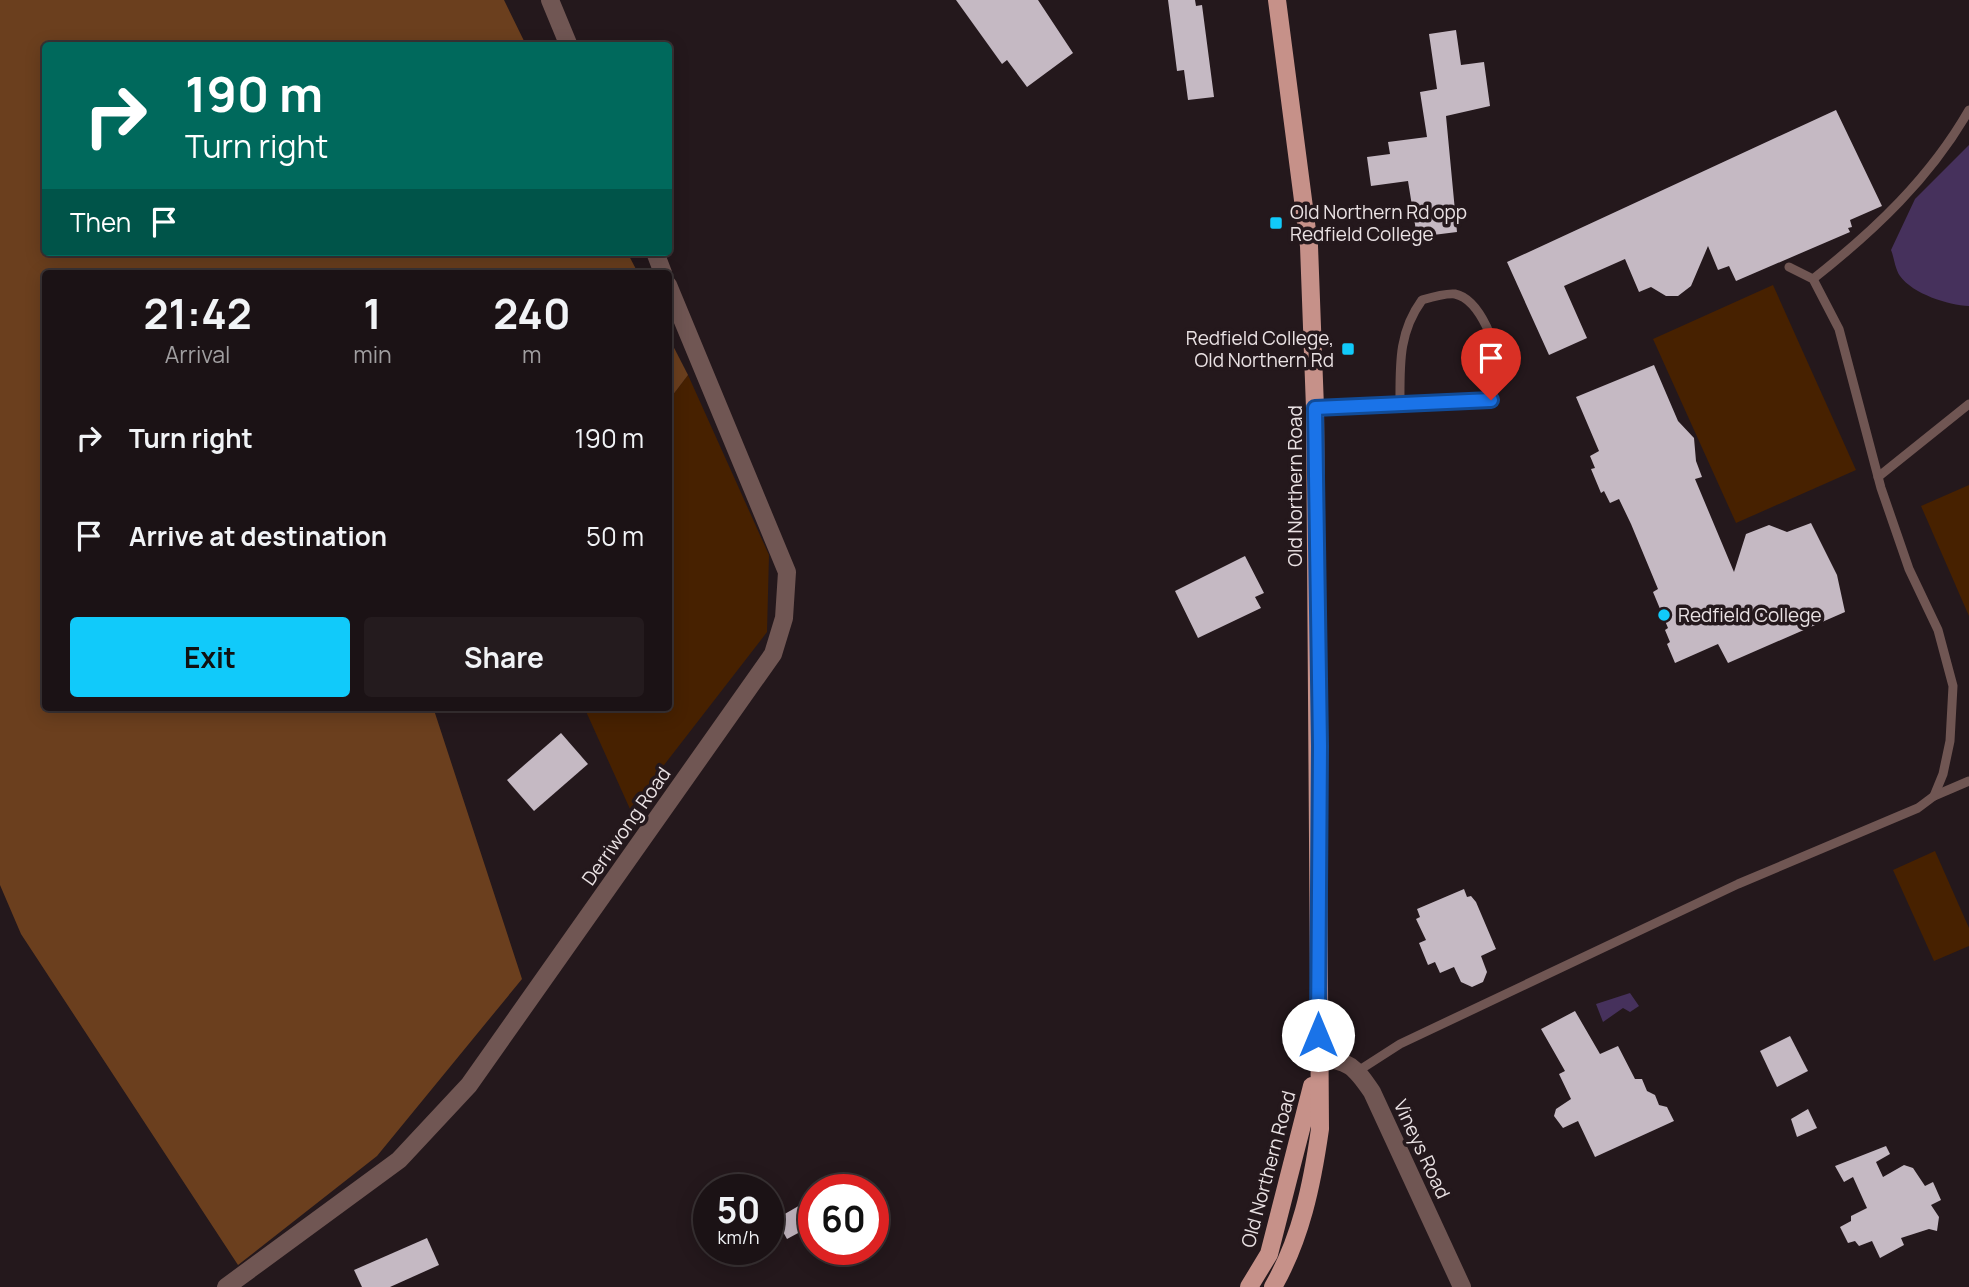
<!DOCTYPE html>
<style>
body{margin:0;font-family:Manrope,sans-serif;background:#241b1e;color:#f1f3f6;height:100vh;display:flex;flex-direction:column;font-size:26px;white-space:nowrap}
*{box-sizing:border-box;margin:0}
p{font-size:23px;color:#a09ea0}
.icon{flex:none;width:38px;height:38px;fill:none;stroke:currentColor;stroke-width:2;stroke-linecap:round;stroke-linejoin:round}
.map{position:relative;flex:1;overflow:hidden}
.side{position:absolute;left:42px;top:270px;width:630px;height:441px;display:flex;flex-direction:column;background:#1b1215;border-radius:7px;box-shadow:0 4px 18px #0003,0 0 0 2px #393234}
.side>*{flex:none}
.guide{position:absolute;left:42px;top:42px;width:630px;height:214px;border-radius:7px;box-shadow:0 4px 18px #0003,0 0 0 2px #393234;background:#00695c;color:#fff;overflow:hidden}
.speed{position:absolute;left:693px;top:1174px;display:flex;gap:14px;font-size:35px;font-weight:700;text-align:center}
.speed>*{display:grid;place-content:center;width:91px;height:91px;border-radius:50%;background:#1b1215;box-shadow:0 4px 18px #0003,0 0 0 2px #393234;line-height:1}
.speed small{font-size:18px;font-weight:400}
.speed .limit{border:10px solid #d22;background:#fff;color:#111}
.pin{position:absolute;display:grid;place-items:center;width:60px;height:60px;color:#fff;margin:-72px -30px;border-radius:50% 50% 50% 0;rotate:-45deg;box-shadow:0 0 7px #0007}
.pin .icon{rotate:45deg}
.me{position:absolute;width:77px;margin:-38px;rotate:0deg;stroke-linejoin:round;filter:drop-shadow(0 0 5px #0008)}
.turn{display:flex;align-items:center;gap:24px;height:147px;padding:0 28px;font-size:32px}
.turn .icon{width:91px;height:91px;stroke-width:2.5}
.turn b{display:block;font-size:49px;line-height:60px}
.then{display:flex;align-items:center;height:66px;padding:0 28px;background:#0003;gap:14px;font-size:26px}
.eta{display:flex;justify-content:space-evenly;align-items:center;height:119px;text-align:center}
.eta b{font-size:42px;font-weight:700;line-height:49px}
.button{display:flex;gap:14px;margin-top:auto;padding:14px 28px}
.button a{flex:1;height:80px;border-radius:7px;background:#11cafa;color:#111;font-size:28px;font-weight:700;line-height:80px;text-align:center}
.button a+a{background:#241b1e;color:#f1f3f6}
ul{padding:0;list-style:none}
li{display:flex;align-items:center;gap:21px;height:98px;padding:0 28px}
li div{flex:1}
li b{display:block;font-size:26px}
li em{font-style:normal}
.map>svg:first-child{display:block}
</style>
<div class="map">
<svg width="1969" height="1287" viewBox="0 0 1969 1287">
<rect width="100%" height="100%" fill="#24181c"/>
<g fill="#472100">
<path d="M 1773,285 L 1856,470 L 1736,523 L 1653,339 Z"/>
<path d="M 688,375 L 769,555 L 767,632 L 630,809 L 584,707 L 668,707 L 669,400 Z"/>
<path d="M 1969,485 L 1969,616 L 1921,506 Z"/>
<path d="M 1935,851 L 1969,928 L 1969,946 L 1934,961 L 1893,870 Z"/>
</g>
<g fill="#6b3f1e">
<path d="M 0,0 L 504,0 L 526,45 L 46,46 L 46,252 L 627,252 L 638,273 L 46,273 L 46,707 L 433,707 L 522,979 L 377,1156 L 238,1265 L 21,934 L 0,885 Z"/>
<path d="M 668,336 L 688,375 L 669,400 L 668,400 Z"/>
</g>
<g fill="#46315c">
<path d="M 1969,145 L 1969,306 C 1948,305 1913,294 1900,276 C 1895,269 1894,257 1891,250 L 1915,199 Z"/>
<path d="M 1630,993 L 1639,1006 L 1630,1012 L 1623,1008 L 1603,1022 L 1596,1004 Z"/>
</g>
<g fill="#c5b9c3">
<path d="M 956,0 L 1038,0 L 1073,53 L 1027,87 L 1007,60 L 1002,64 Z"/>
<path d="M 1168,0 L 1195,0 L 1196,6 L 1202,5 L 1214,97 L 1188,100 L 1184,70 L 1177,71 Z"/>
<path d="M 1456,30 L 1461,65 L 1484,62 L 1490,106 L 1446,116 L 1457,232 L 1417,237 L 1408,181 L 1371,186 L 1367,157 L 1390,154 L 1388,142 L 1427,137 L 1420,92 L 1437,89 L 1429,34 Z"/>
<path d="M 1836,110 L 1882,206 L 1850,220 L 1852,227 L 1848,228 L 1850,232 L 1736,281 L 1729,266 L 1718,270 L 1708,246 L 1691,286 L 1678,296 L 1666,296 L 1651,287 L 1639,292 L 1625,259 L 1564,286 L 1587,338 L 1549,355 L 1507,262 Z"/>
<path d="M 1654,365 L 1678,421 L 1694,438 L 1696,461 L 1702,477 L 1695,479 L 1734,572 L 1746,534 L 1769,525 L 1787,532 L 1811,523 L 1837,575 L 1845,612 L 1728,663 L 1718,644 L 1675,663 L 1667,644 L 1670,642 L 1665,630 L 1668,628 L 1653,592 L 1658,589 L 1631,524 L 1619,499 L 1610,503 L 1604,491 L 1601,493 L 1591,469 L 1595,468 L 1590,456 L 1599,451 L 1576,397 Z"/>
<path d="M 1245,556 L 1264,593 L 1255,597 L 1261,608 L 1198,638 L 1175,591 Z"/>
<path d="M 561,733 L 588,764 L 534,811 L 507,780 Z"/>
<path d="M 1464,889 L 1467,897 L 1471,896 L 1476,902 L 1496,949 L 1481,956 L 1487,972 L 1483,982 L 1472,987 L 1461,982 L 1454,967 L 1440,973 L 1435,962 L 1428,965 L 1419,943 L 1426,940 L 1416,919 L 1420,917 L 1417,909 Z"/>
<path d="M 1575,1011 L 1600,1054 L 1618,1046 L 1635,1079 L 1642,1079 L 1647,1091 L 1655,1095 L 1659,1105 L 1667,1107 L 1674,1121 L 1595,1157 L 1578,1121 L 1563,1128 L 1554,1116 L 1556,1109 L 1571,1099 L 1559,1074 L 1565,1071 L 1541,1029 Z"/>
<path d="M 1790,1036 L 1808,1071 L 1777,1087 L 1760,1051 Z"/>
<path d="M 1808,1109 L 1817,1128 L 1797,1137 L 1791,1119 Z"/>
<path d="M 1886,1146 L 1890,1154 L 1876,1162 L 1883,1177 L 1904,1165 L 1913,1168 L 1925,1186 L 1933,1182 L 1941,1200 L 1931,1205 L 1939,1217 L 1937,1231 L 1929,1229 L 1901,1238 L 1904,1245 L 1880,1258 L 1872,1241 L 1859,1246 L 1855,1241 L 1848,1243 L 1840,1227 L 1851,1221 L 1851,1216 L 1867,1208 L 1853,1177 L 1844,1182 L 1835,1166 Z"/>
<path d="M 802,1204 L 813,1225 L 787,1239 L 776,1219 Z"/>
<path d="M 427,1238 L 439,1265 L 390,1287 L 362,1287 L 354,1270 Z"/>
</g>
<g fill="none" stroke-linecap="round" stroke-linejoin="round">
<g stroke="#705653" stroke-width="9">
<path d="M 1813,279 C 1875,230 1930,178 1969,110"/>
<path d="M 1315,408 C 1374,406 1432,401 1491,400 C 1493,391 1497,382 1498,373 C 1500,350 1480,299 1455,294 C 1445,293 1432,297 1422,300 C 1398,333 1400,365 1400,405"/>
<path d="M 1878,477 L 1969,404"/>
<path d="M 1934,796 L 1969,781"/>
<path d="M 1358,1071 L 1400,1044 L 1738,884 L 1918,808 L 1934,796 L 1943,774 L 1950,741 L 1953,686 L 1938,630 L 1909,569 L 1881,488 L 1839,329 L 1813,279 L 1789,267"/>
</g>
<g stroke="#705653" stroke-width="18">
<path d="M 550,0 L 569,46"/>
<path d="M 655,252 L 663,273"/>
<path d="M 1318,1058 C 1349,1060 1355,1067 1372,1092 L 1462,1287"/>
<path d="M 226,1287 L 399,1160 L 469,1085 L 773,654 L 784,618 L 787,572 L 668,285"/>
</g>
<g stroke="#c69189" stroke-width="18">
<path d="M 1249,1287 L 1269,1254 L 1312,1086"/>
<path d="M 1273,1287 C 1301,1238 1312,1185 1320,1129 L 1315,408 L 1309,246 L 1277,0"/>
</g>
</g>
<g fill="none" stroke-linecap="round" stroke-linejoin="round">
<defs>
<path id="route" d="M 1318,1035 L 1320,746 L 1315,408 L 1491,400"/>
</defs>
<use href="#route" stroke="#114b97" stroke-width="18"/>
<use href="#route" stroke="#1a73e8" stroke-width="12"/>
</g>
<g fill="#11cafa" stroke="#24181c" stroke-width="2.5">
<rect x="1269" y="216" width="14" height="14" rx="3.5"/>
<rect x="1341" y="342" width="14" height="14" rx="3.5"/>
<circle cx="1664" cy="615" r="7"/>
</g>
<g text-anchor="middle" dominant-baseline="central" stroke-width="7" stroke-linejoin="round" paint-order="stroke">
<g font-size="19" fill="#eae2e4" stroke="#24181c" text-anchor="start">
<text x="1290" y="212">Old Northern Rd opp<tspan x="1290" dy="22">Redfield College</tspan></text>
<text x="1334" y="338" text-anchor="end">Redfield College,<tspan x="1334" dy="22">Old Northern Rd</tspan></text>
<text x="1678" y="615">Redfield College</text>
</g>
<g font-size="19" fill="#eae2e4" stroke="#24181c">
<text transform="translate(1295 486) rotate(-90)">Old Northern Road</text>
<text transform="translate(626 826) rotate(-55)">Derriwong Road</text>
<text transform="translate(1422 1149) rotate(65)">Vineys Road</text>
<text transform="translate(1268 1169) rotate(-75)">Old Northern Road</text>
</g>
</g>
</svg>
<div class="speed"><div>50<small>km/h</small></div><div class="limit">60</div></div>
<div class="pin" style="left:1491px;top:400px;background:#d93025"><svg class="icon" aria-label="arrive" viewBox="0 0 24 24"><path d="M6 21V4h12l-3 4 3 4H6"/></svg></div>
<svg class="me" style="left:1318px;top:1035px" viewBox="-20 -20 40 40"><circle r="19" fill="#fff"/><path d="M0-13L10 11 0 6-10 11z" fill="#1a73e8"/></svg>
<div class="guide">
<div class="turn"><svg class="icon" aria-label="right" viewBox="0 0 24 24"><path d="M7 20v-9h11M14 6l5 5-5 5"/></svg><div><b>190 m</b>Turn right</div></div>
<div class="then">Then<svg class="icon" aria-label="arrive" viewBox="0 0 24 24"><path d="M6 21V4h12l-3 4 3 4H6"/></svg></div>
</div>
<section class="side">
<div class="eta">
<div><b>21:42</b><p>Arrival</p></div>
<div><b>1</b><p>min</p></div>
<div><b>240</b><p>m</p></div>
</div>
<ul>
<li><svg class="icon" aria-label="right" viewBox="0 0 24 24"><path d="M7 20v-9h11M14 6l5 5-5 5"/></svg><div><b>Turn right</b></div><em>190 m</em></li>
<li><svg class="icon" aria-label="arrive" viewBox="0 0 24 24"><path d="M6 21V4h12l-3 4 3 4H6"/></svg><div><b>Arrive at destination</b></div><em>50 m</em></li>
</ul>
<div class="button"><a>Exit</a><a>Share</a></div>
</section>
</div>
